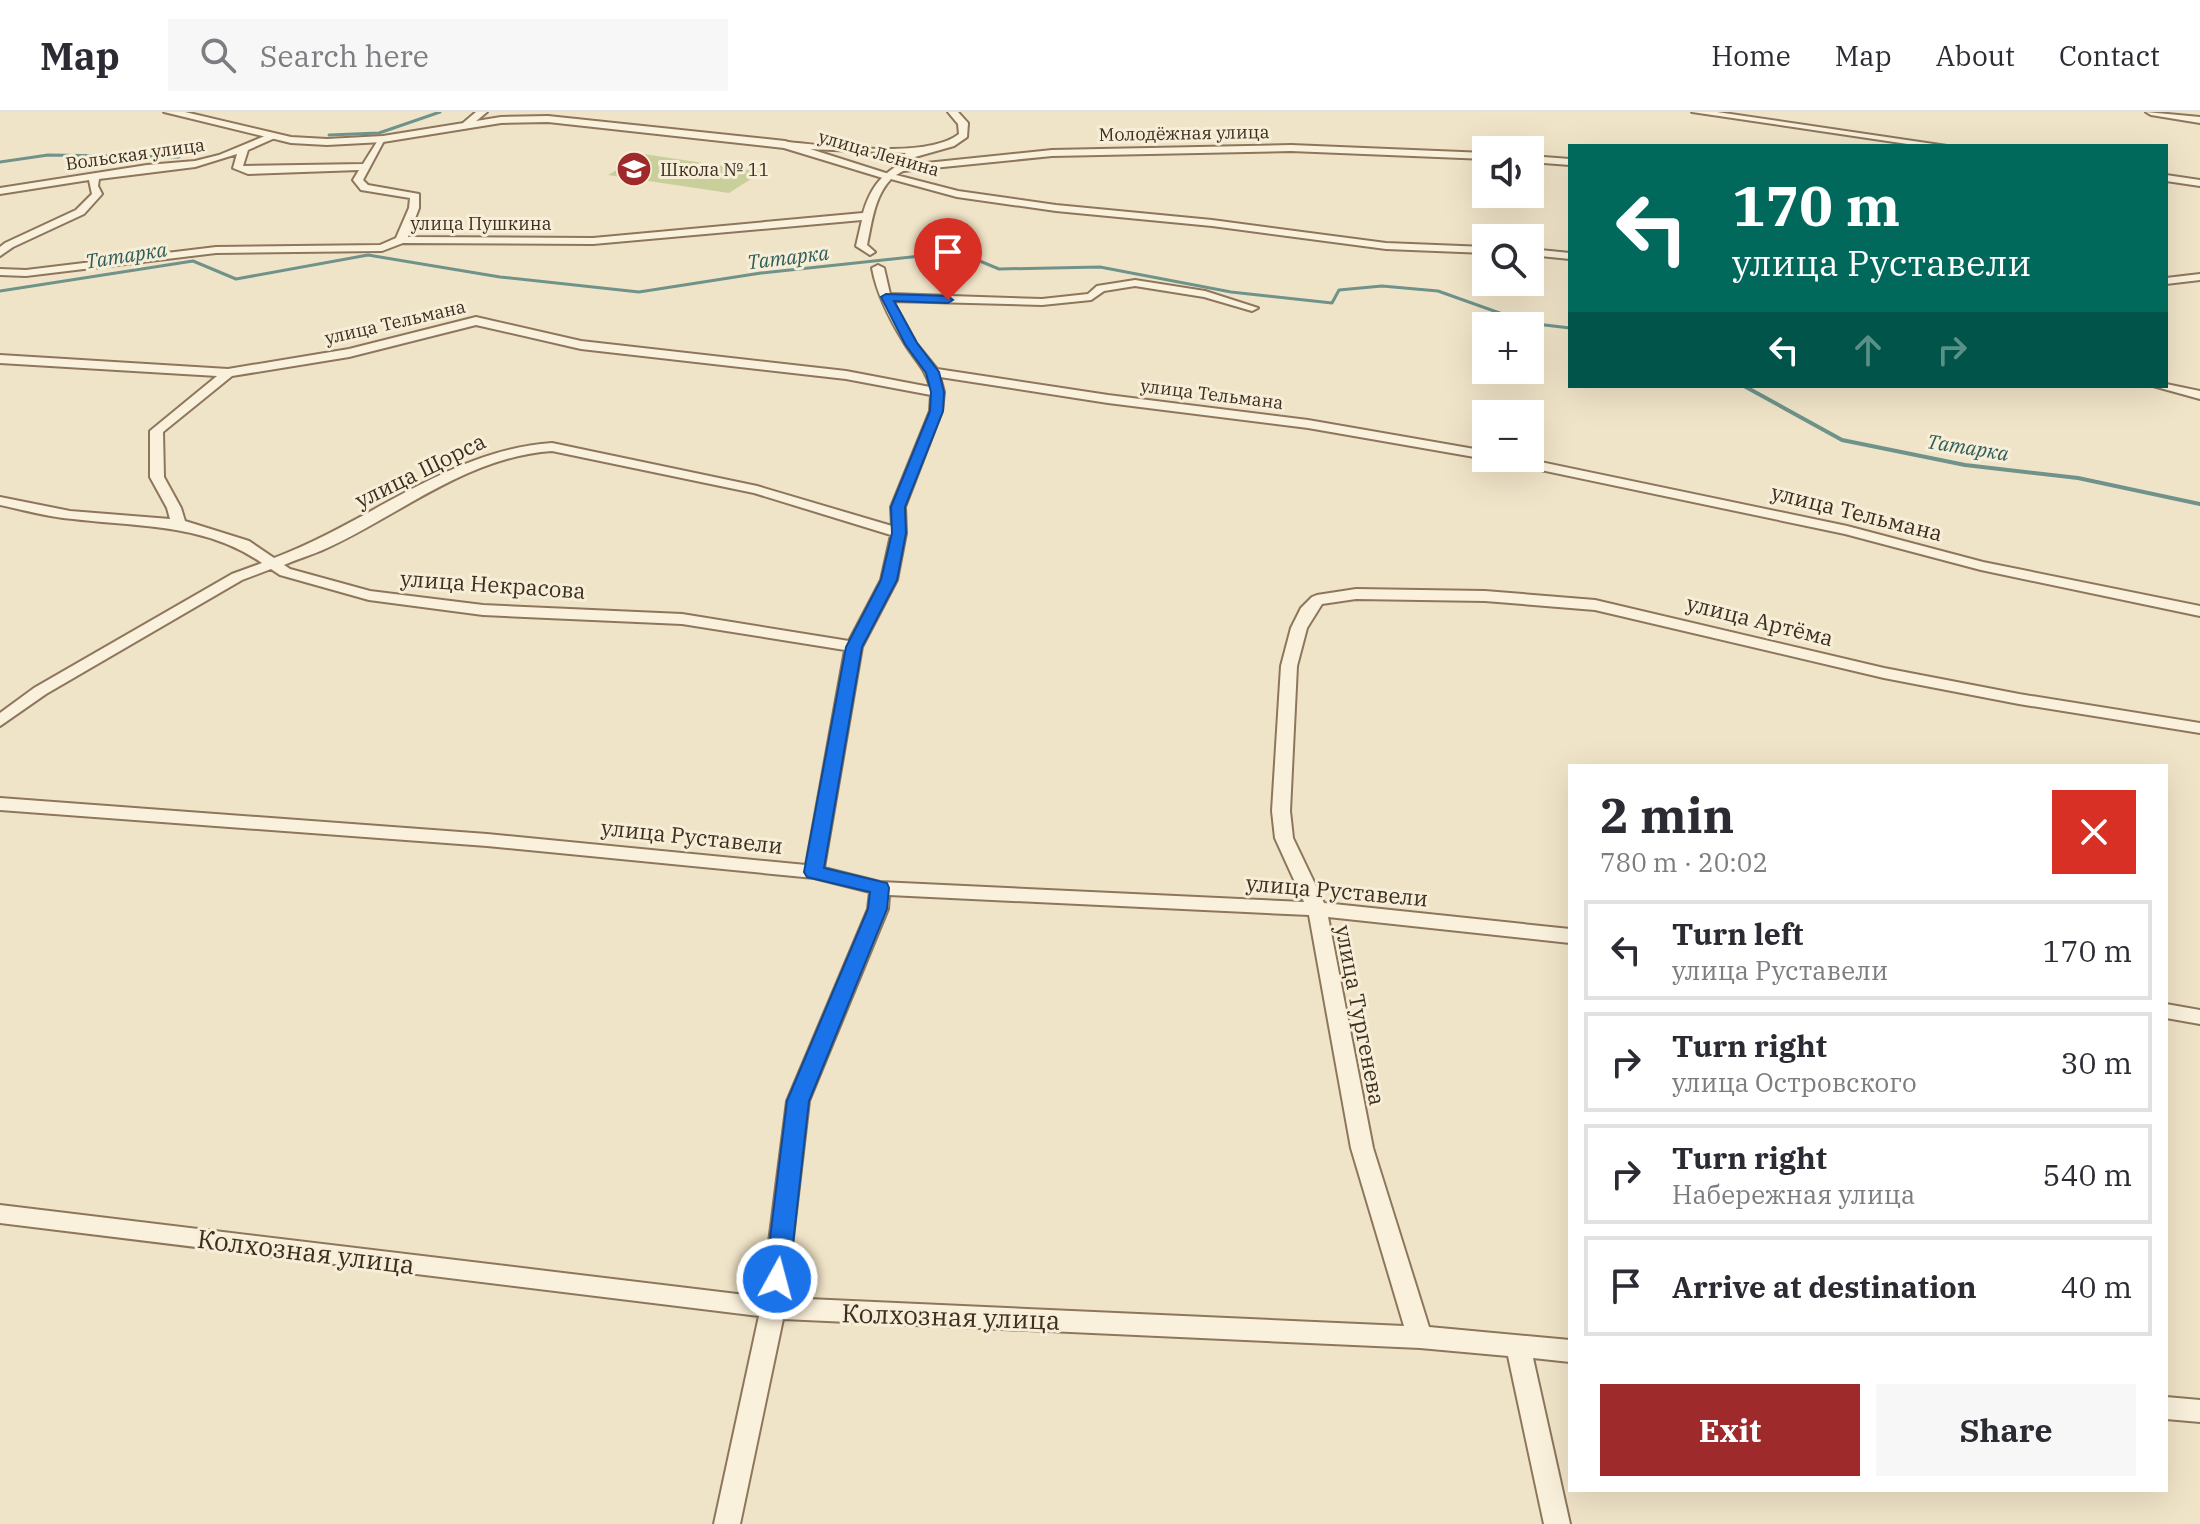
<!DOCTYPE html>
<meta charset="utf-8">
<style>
body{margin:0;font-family:"IBM Plex Serif",serif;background:#f7f7f7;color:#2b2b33;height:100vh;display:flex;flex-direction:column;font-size:30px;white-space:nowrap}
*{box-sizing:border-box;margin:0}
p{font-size:26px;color:#7c7c81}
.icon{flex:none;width:44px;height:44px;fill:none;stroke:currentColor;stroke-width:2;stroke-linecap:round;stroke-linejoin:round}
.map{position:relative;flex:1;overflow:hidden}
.sheet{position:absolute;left:1568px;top:652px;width:600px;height:728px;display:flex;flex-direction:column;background:#fff;border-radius:0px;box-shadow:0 8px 32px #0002}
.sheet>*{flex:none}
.guide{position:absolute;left:1568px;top:32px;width:600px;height:244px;border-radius:0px;box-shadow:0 8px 32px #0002;background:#00695c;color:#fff;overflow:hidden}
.controls{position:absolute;left:1472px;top:24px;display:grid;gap:16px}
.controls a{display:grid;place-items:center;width:72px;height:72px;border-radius:0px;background:#fff;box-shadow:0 8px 32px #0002;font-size:40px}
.pin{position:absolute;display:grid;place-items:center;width:68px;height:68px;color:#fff;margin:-82px -34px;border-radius:50% 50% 50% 0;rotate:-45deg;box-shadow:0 0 8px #0007}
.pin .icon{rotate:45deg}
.me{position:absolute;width:88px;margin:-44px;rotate:7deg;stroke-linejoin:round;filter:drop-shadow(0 0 6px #0008)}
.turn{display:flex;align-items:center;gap:28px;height:168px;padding:0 32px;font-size:36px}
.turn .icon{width:104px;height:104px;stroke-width:2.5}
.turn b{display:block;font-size:56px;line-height:68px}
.lanes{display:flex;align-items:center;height:76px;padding:0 32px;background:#0003;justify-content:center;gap:40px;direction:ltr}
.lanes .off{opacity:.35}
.round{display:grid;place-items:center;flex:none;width:84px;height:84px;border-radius:0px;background:#f7f7f7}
.overview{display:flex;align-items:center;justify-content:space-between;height:136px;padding:0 32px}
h1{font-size:48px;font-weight:800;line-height:60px}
.cta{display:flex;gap:16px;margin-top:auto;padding:16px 32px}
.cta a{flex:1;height:92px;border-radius:0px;background:#9e2a2b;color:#fff;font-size:32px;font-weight:800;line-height:92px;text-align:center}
.cta a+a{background:#f7f7f7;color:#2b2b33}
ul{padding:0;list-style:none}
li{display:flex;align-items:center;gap:24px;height:100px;margin:0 16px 12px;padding:0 16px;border:4px solid #e1e1e2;border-radius:0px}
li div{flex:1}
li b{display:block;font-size:30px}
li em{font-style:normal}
header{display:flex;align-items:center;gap:48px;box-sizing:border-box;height:112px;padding:0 40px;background:#fff;border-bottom:2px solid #e1e1e2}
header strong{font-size:38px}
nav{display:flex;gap:44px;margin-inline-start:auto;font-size:28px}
.search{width:560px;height:72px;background:#f7f7f7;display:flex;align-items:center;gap:20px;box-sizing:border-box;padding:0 28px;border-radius:0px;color:#7c7c81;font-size:30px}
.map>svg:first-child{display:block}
</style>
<header>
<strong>Map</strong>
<div class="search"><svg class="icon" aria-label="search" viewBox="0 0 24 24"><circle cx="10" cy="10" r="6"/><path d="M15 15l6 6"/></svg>Search here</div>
<nav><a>Home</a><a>Map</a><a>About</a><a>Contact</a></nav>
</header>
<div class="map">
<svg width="2200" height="1412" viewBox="0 0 2200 1412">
<rect width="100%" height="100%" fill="#f0e4c8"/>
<path fill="#c9cf9b" d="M 644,42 L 762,60 L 729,81 L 608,63 Z"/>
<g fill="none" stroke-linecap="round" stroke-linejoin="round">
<g stroke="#6f938a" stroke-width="3">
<path d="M 329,23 L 379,21 L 440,0"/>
<path d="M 0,50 L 48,43 L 179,45"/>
<path d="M 0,179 L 193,149 L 236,167 L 368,143 L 500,165 L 639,180 L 761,161 L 958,140 L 999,157 L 1100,155 L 1231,180 L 1332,191 L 1339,178 L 1382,174 L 1438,179 L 1528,211 L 1570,216"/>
</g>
<path stroke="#6f938a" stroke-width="4" d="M 1744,274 L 1842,328 L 1965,353 L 2078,366 L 2200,392"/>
<defs>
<g id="minor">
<path d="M 476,0 L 487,0 L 469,15 L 463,15 L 463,11 Z"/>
<path d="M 948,0 L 958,0 L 968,11 L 967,25 L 954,34 L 908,47 L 903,44 L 906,41 L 785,36 L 780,33 L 785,30 C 827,33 926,48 959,22 L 958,12 Z"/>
<path d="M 1692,0 L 1717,0 L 1947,34 L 1921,34 Z"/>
<path d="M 2146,0 L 2200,5 L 2200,11 L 2151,3 Z"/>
<path d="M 272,21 L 277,24 L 275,26 L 248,38 L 243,54 L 363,52 L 380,25 L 386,25 L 363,68 L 368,73 L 419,82 L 419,96 L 408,125 L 593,126 L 863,101 C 870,78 879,65 897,54 L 1052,38 L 1291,33 L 1486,41 L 1486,47 L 1291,39 L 1052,44 L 903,59 L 896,63 L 958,79 L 1056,93 L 1212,108 L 1386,131 L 1486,135 L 1486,141 L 1386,137 L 1212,114 L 1056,99 L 957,85 L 891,67 C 874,85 872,110 867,133 L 875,140 L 870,143 L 856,134 L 862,108 L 593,132 L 403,131 L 382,139 L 216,141 L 26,164 L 0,163 L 0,157 L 26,158 L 216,135 L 380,133 L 396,126 L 409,96 L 410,86 L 361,78 L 353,68 L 359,58 L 248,62 L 233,56 L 237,42 L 195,55 L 99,67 L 98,74 L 102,82 L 84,102 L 13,135 L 0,144 L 0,135 L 5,131 L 76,98 L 92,82 L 89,68 L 0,82 L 0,76 L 147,53 L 195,49 L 219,43 Z"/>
<path d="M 1530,44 L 1570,47 L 1570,53 L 1530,50 Z"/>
<path d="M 2166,63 L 2200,68 L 2200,74 L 2166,69 Z"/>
<path d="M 1530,137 L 1570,141 L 1570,147 L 1530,143 Z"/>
<path d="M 878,153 L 884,156 L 890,182 L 1042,187 L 1088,182 L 1097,174 L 1135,168 L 1205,179 L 1258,196 L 1252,199 L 1204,185 L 1135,174 L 1104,179 L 1091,188 L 1042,193 L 893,189 L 916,231 L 937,257 L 1108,283 L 1308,308 L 1486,339 L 1486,346 L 1490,346 L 1486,347 L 1308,316 L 1108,291 L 940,265 L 944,280 L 942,299 L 905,395 L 906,421 L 897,468 L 862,535 L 824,756 L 880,770 L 1304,790 L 1275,726 L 1272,699 L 1281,554 L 1291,516 L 1301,496 L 1312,485 L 1317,483 L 1356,477 L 1485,479 L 1595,488 L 1884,556 L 2019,582 L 2200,611 L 2200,621 L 2019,592 L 1884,566 L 1595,498 L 1485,489 L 1356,487 L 1322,492 L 1307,516 L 1297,554 L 1290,699 L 1293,726 L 1324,791 L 1570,817 L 1570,831 L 1328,805 L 1373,1036 L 1429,1215 L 1570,1228 L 1570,1250 L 1533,1246 L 1570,1412 L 1544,1412 L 1508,1244 L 1420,1236 L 783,1207 L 740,1412 L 714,1412 L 759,1204 L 0,1111 L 0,1093 L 762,1185 L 787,989 L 868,797 L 870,780 L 814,766 L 487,734 L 0,698 L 0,686 L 487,722 L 806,753 L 845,538 L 682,512 L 483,503 L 369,488 L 280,463 L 271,457 L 242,468 L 46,582 L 0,614 L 0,601 L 34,576 L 232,462 L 262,451 C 204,411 139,415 73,407 C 48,405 24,398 0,393 L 0,385 L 70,399 L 170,407 L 167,396 L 150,365 L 150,319 L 217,264 L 0,251 L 0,243 L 228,257 L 349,237 L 476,205 L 581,229 L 846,259 L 930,275 C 926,257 914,247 905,232 C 890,208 877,183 872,156 ZM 476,213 L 581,237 L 846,267 L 931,283 L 930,299 L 891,395 L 892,414 L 757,374 L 552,331 C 450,338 368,411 274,446 L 249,429 L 185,409 L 181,396 L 164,365 L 163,320 L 232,264 L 349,245 ZM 552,339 L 754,381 L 891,423 L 881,468 L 849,529 L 682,502 L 483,493 L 370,479 L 290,457 L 284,453 C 297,447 312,443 325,437 C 400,403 466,345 552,339 ZM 889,783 L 1309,803 L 1351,1036 L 1404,1214 L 786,1186 L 809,989 L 888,797 Z"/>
<path d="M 2200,162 L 2200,168 L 2166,172 L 2166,166 Z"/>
<path d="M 2166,272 L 2200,279 L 2200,287 L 2153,274 Z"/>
<path d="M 1496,346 L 1522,346 L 1847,414 L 1983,450 L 2200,494 L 2200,504 L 1981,458 L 1845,422 L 1503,350 Z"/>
<path d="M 2166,892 L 2200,898 L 2200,912 L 2166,906 Z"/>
<path d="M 2166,1285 L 2200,1288 L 2200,1310 L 2166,1307 Z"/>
</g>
<path id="tertiary" d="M 164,0 L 185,0 L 291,25 L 327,27 L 383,24 L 501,5 L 548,4 L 785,29 L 892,63 L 886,67 L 784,36 L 548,10 L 501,11 L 383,30 L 327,33 L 291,31 Z"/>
</defs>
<use href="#minor" stroke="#8d765c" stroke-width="4"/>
<use href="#tertiary" stroke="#8d765c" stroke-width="4"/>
<use href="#minor" fill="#faf1dc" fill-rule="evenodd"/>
<use href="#tertiary" fill="#faf1dc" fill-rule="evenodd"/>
</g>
<path fill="#1a73e8" stroke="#114b97" stroke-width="2" d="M 886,182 L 948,184 L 953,188 L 948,191 L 894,189 L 917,231 L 939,260 L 944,280 L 943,299 L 905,395 L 906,421 L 897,468 L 862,535 L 824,756 L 887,771 L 889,776 L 887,797 L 809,989 L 789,1167 L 785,1174 L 777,1177 L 768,1174 L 765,1167 L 787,989 L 868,797 L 870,780 L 807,765 L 804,760 L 846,535 L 881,468 L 892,421 L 891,395 L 930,299 L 931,280 L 926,261 L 905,232 L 881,185 Z"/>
<defs>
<symbol id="school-disc" viewBox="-11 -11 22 22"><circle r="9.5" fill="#9e2a2b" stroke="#f7eed8"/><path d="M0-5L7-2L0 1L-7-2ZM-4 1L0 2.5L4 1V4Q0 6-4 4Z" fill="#fff"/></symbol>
</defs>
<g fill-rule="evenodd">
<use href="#school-disc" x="614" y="37" width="40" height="40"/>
</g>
<g text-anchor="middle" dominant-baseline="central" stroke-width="6" stroke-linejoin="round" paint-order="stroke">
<g font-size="18" fill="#3d2e20" stroke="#f7eed8">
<text transform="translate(1184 21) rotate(-1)">Молодёжная улица</text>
<text transform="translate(879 41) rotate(16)">улица Ленина</text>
<text transform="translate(135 42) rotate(-8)">Вольская улица</text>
<text x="481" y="111">улица Пушкина</text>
<text transform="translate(395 210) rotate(-13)">улица Тельмана</text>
<text transform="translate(1212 282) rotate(7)">улица Тельмана</text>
</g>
<g font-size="18" fill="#3d2e20" stroke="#f7eed8" text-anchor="start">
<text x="660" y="57">Школа № 11</text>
</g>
<g font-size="20" font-style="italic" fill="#2f5d5a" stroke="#f7eed8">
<text transform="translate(126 143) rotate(-9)">Татарка</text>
<text transform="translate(788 145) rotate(-7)">Татарка</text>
<text transform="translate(1968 335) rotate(9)">Татарка</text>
</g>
<g font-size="22" fill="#3d2e20" stroke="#f7eed8">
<text transform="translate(420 358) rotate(-26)">улица Щорса</text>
<text transform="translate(1857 400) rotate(14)">улица Тельмана</text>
<text transform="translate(493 472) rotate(4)">улица Некрасова</text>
<text transform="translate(1760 508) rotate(14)">улица Артёма</text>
<text transform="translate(692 724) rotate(6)">улица Руставели</text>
<text transform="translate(1337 778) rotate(5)">улица Руставели</text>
<text transform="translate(1361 903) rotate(79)">улица Тургенева</text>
</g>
<g font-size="26" fill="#3d2e20" stroke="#f7eed8">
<text transform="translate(306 1139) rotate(7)">Колхозная улица</text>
<text transform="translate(951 1204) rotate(2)">Колхозная улица</text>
</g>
</g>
</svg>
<div class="controls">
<a><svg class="icon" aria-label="sound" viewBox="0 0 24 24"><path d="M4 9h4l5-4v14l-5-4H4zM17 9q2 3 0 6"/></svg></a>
<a><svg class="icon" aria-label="search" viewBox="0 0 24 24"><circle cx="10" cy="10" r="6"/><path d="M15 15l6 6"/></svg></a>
<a>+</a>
<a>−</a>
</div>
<div class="pin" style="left:948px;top:188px;background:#d93025"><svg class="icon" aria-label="arrive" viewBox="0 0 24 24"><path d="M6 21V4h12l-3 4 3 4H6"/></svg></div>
<svg class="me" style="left:777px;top:1167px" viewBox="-20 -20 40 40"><circle r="17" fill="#1a73e8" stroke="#fff" stroke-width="3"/><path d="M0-11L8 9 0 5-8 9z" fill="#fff"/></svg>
<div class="guide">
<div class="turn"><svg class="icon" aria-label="left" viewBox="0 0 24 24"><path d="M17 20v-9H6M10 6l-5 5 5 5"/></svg><div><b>170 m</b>улица Руставели</div></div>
<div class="lanes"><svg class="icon" aria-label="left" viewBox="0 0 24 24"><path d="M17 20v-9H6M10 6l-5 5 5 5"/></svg><svg class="icon off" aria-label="ahead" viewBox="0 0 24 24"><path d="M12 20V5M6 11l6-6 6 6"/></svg><svg class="icon off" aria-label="right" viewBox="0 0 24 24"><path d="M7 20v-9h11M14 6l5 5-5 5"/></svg></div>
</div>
<section class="sheet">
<div class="overview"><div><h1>2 min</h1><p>780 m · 20:02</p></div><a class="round" style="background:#d93025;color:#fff"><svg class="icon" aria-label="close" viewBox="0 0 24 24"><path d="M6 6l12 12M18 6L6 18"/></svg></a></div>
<ul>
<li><svg class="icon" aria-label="left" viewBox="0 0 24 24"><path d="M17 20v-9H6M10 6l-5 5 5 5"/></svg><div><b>Turn left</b><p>улица Руставели</p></div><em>170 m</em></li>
<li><svg class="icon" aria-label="right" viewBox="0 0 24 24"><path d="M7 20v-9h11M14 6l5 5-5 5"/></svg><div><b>Turn right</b><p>улица Островского</p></div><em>30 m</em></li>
<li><svg class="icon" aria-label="right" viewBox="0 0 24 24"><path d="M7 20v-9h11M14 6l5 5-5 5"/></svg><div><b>Turn right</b><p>Набережная улица</p></div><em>540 m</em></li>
<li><svg class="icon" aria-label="arrive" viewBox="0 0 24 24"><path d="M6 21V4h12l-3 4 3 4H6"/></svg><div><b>Arrive at destination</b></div><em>40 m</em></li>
</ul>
<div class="cta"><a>Exit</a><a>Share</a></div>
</section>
</div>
